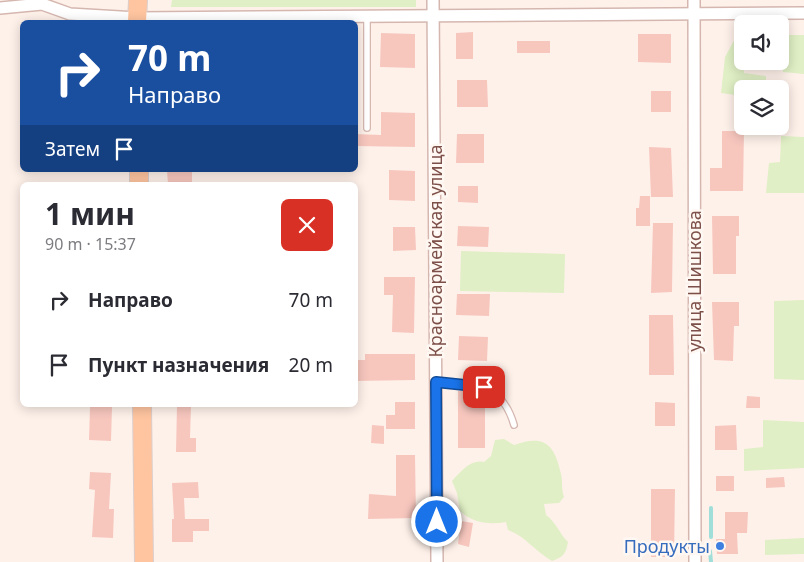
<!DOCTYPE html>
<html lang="ru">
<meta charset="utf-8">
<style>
body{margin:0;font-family:"Noto Sans",sans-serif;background:#f7f7f7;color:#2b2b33;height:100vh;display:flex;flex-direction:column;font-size:19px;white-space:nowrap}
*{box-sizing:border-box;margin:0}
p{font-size:16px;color:#7c7c81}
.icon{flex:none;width:28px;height:28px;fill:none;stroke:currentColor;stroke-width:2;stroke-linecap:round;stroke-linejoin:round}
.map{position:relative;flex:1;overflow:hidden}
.panel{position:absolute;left:20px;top:182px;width:338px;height:225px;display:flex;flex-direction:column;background:#fff;border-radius:8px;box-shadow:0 2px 12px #0003}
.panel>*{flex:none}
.hud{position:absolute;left:20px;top:20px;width:338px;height:152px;border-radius:8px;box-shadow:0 2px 12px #0003;background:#1a4fa0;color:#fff;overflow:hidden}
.buttons{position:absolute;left:734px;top:15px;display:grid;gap:10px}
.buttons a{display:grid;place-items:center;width:55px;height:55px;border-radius:8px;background:#fff;box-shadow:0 2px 12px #0003;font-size:25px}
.pin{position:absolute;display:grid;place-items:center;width:42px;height:42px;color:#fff;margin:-21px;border-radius:10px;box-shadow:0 2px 8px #0006}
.me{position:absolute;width:55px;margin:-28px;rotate:0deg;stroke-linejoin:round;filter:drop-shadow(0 0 4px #0008)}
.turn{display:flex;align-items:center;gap:18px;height:105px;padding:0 25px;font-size:22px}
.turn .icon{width:65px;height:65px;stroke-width:2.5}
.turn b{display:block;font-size:35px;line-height:42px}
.then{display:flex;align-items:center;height:48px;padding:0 25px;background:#0003;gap:10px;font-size:19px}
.round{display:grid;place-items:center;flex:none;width:52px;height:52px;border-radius:8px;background:#f7f7f7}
.headline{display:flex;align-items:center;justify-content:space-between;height:85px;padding:0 25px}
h1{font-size:30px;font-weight:700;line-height:38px}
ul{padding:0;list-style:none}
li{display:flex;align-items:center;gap:15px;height:65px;padding:0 25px}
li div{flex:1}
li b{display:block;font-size:19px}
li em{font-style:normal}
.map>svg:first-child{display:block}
</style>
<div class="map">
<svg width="804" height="562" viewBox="0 0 804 562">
<rect width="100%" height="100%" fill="#fef1ea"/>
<g fill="#e0efc5">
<path d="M 172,0 L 416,0 L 416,7 L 171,7 Z"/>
<path d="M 781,35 L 804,35 L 804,74 L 783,72 Z"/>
<path d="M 736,37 L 742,39 L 744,73 L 766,76 L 766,89 L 742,89 L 742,113 L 742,96 L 721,93 L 725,57 Z"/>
<path d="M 781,136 L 804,137 L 804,193 L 766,193 L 769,163 L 780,162 Z"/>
<path d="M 461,251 L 565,254 L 564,293 L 460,291 Z"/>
<path d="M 804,300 L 804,380 L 774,379 L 774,301 Z"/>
<path d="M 763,420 L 804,422 L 804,468 L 744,471 L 744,449 L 763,447 Z"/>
<path d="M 504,439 L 514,445 C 543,435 554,442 561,474 C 563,482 561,488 564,497 L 559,503 L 544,504 L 546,515 C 556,522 559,533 568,542 C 566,554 563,557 552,561 C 536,552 525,536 508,530 L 506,522 C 489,525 473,523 460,511 L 457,493 L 452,481 C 461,471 471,459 484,462 L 491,456 L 495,440 Z"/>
<path d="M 804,538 L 804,554 L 765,555 L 765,540 Z"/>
</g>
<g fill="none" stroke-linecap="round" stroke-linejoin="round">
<g stroke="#a0ded9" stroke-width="4">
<path d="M 711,537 L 711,508"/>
<path d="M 710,551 L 711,562"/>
</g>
</g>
<g fill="#f7c7be">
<path d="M 473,32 L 473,59 L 456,59 L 456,33 Z"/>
<path d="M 381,33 L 415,34 L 415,68 L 380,67 Z"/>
<path d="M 638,34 L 671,34 L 671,63 L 638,62 Z"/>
<rect x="517" y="41" width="33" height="12"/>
<path d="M 457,80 L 487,80 L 488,107 L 457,107 Z"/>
<rect x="651" y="91" width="20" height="21"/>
<path d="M 381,112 L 415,113 L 415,147 L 355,146 L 355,134 L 381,135 Z"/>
<path d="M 722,131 L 744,131 L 743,191 L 710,191 L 710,168 L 722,168 Z"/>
<path d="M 457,134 L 484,134 L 484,163 L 456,163 Z"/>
<path d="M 649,147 L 671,148 L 673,197 L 651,197 Z"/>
<path d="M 167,170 L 192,170 L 192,185 L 168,185 Z"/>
<path d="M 389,170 L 415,171 L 415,201 L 389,200 Z"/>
<path d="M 458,186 L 478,186 L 478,203 L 458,202 Z"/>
<path d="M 640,196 L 650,196 L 650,226 L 636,226 L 636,208 L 639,208 Z"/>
<path d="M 712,216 L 739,216 L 739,236 L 736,236 L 736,274 L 713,274 Z"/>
<path d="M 653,223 L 673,223 L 672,292 L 651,293 Z"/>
<path d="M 458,226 L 489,227 L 488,247 L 457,246 Z"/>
<path d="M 393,227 L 415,227 L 416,250 L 393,251 Z"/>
<path d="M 384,277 L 415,277 L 414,333 L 392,332 L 393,295 L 384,295 Z"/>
<path d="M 457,294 L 490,294 L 489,316 L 456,315 Z"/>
<path d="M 712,302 L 739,302 L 739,326 L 734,326 L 733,361 L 714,360 Z"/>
<path d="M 649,315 L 673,315 L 674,375 L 649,375 Z"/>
<path d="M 459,336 L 488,337 L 487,361 L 458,360 Z"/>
<path d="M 365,354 L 415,354 L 415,380 L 355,381 L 355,360 L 365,360 Z"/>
<path d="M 458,391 L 476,391 L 485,394 L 485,448 L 458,448 Z"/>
<path d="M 747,396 L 760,397 L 760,408 L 746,408 Z"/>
<path d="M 395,402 L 415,402 L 415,429 L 386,429 L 386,415 L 395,415 Z"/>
<path d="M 655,402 L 675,403 L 675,426 L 655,426 Z"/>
<path d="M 177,405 L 191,405 L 190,438 L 196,438 L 196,452 L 176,452 Z"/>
<path d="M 90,407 L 112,407 L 111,441 L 89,440 Z"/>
<path d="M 372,425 L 384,426 L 384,444 L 371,443 Z"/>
<path d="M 736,425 L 737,450 L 715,450 L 715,426 Z"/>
<path d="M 396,455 L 415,455 L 416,518 L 368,519 L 369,494 L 396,496 Z"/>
<path d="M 90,472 L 111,473 L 109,509 L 114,509 L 113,538 L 92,537 L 95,490 L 89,489 Z"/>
<rect x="716" y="476" width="18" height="15"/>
<path d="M 784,477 L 785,487 L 766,488 L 766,478 Z"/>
<path d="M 198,482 L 199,498 L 184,498 L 185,519 L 209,519 L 209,531 L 193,531 L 193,542 L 172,542 L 172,519 L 174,519 L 172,483 Z"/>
<path d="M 651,489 L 675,489 L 674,557 L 651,557 Z"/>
<path d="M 725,512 L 748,512 L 747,533 L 737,533 L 738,554 L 717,554 L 716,539 L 725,539 Z"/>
<path d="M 461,521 L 473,523 L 469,547 L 458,544 Z"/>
</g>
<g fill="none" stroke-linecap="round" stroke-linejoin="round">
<defs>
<g id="lane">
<path d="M 367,128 L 367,15"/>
<path d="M 436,382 C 475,386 501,381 514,425"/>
</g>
<g id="street">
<path d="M 433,0 L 437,562"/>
<path d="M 694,0 L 695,562"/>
<path d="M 0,8 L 42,4 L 70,14 L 137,18 L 804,13"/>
</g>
<g id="primary">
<path d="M 137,22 L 138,0"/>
<path d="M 139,170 L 139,185"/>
<path d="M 142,405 L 144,562"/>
</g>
</defs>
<use href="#lane" stroke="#d5b7b0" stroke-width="8"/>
<use href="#street" stroke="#d5b7b0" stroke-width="14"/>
<use href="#primary" stroke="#dbcecc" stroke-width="20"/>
<use href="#lane" stroke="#fff" stroke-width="5.5"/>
<use href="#street" stroke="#fff" stroke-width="11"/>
<use href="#primary" stroke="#ffc5a0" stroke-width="18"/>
</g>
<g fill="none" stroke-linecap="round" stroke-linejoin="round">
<defs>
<path id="route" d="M 437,522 L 436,382 L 484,387"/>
</defs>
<use href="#route" stroke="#114b97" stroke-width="12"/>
<use href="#route" stroke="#1a73e8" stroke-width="9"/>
</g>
<circle fill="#3f7fe0" stroke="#fff7f2" stroke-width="2" cx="720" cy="546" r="5"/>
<g text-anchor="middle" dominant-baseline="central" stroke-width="5" stroke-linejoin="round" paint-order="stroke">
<g font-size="18" fill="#7d4f49" stroke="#fff7f2">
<text transform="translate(435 251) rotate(-90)">Красноармейская улица</text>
<text transform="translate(694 281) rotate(-90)">улица Шишкова</text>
</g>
<g font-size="18" fill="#366cbe" stroke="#fff7f2" text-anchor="end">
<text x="710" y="546">Продукты</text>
</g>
</g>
</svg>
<div class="buttons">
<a><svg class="icon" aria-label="sound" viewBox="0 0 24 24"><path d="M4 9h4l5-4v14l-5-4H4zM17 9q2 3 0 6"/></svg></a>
<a><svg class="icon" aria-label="layers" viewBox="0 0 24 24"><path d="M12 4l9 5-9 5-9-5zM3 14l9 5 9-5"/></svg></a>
</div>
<div class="pin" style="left:484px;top:387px;background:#d93025"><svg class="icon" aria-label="arrive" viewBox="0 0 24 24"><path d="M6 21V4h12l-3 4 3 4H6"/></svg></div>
<svg class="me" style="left:437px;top:522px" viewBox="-20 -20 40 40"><circle r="17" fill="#1a73e8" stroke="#fff" stroke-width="3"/><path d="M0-11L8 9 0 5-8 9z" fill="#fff"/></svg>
<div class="hud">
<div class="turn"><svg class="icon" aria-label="right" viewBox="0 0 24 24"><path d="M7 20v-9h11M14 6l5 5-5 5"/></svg><div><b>70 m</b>Направо</div></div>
<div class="then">Затем<svg class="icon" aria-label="arrive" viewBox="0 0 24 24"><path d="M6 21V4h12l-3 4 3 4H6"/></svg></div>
</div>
<section class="panel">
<div class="headline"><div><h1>1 мин</h1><p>90 m · 15:37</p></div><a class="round" style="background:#d93025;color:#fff"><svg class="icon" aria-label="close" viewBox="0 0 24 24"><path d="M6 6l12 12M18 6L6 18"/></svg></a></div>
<ul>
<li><svg class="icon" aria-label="right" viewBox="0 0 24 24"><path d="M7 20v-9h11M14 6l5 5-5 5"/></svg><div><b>Направо</b></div><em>70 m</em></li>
<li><svg class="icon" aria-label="arrive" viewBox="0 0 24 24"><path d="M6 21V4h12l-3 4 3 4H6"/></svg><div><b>Пункт назначения</b></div><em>20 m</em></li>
</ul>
</section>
</div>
